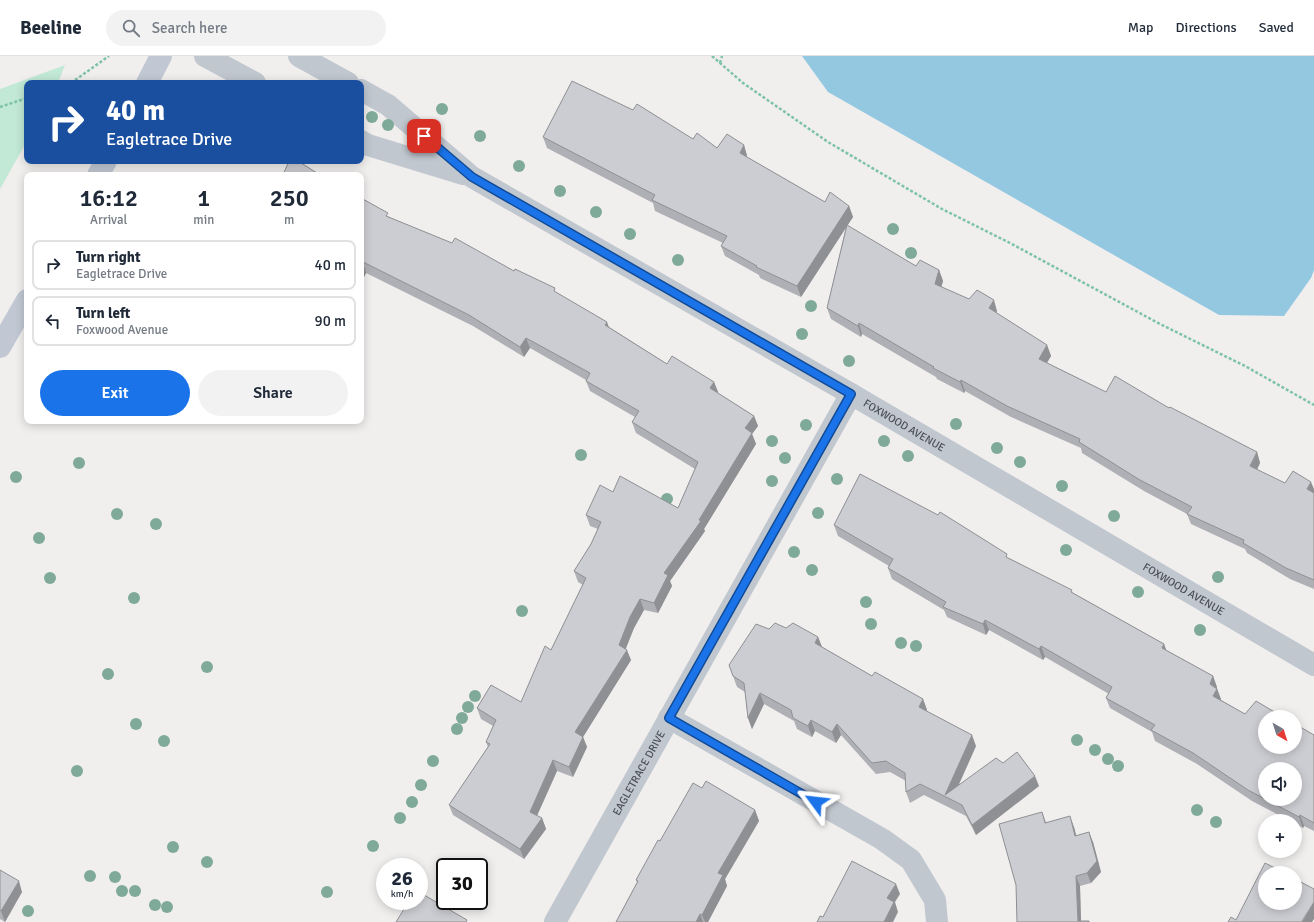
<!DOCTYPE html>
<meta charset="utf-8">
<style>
body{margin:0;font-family:Signika,sans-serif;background:#f2f2f3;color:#1f2937;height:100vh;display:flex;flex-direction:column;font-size:15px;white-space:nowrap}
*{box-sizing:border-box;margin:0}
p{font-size:13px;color:#747a83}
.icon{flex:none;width:22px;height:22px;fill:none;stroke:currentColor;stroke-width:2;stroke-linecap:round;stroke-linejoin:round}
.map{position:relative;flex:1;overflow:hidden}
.side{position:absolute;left:24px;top:116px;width:340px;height:252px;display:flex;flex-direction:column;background:#fff;border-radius:8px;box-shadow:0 2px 10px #0003}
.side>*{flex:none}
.hud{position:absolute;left:24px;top:24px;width:340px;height:84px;border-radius:8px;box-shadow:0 2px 10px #0003;background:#1a4fa0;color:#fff;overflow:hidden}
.needle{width:26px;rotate:141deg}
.buttons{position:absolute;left:1258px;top:654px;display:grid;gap:8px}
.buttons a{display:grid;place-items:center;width:44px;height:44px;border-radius:50%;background:#fff;box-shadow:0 2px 10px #0003;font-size:20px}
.speed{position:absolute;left:376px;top:802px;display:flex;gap:8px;font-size:20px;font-weight:700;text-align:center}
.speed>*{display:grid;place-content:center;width:52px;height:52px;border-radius:50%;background:#fff;box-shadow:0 2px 10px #0003;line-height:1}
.speed small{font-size:10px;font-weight:400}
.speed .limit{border:2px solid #111;border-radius:6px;background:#fff;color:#111}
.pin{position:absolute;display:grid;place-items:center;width:34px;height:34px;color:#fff;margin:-17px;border-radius:8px;box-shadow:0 2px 6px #0006}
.me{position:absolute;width:44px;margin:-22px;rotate:300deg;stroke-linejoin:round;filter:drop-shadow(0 0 3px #0008)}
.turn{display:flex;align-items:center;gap:14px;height:84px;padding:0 16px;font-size:18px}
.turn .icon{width:52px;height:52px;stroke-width:2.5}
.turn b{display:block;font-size:28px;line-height:34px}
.eta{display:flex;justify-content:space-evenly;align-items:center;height:68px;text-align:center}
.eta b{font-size:24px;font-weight:600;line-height:28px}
.button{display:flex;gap:8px;margin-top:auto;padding:8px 16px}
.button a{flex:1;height:46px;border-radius:24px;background:#1a73e8;color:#fff;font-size:16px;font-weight:600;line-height:46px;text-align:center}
.button a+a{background:#f2f2f3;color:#1f2937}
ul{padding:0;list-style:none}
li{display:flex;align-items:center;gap:12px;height:50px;margin:0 8px 6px;padding:0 8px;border:2px solid #e0e1e3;border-radius:8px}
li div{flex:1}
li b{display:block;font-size:15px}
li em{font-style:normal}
header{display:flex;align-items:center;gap:24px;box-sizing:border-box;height:56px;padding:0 20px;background:#fff;border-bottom:1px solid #e0e1e3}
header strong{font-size:19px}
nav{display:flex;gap:22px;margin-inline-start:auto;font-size:14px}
.search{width:280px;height:36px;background:#f2f2f3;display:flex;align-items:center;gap:10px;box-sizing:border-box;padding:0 14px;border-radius:22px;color:#747a83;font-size:15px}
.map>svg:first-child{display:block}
</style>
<header>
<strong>Beeline</strong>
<div class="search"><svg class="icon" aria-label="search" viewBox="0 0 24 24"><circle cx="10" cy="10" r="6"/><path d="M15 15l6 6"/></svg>Search here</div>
<nav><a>Map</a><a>Directions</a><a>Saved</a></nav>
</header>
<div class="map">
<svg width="1314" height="866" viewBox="0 0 1314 866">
<rect width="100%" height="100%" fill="#f1efee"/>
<path fill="#c2e9d6" d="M 65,9 L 58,27 L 27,27 L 27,85 L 0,133 L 0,33 Z"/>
<path fill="#94c8e1" d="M 802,0 L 1314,0 L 1314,214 L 1311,222 L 1284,260 L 1219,259 L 828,36 Z"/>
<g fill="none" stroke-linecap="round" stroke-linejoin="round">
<g stroke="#7ec3a9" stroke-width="2.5" stroke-dasharray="3 2" stroke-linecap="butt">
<path d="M 712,0 L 743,27 L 828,86 L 942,153 L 1010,187 L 1160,268 L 1245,310 L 1314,349"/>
<path d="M 720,7 L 722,0"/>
<path d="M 71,27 L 109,0"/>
<path d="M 0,51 L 27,42"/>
</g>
<g stroke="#c1c7cf" stroke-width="22">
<path d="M 669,662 L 882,783 L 911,804 L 935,844 L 937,866"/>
<path id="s1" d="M 555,866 L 851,338"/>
</g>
<g stroke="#c1c7cf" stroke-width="22">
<path d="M 205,0 L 255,27"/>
<path d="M 299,0 L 348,27"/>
<path id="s2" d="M 361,34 L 388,49 L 472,121 L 851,338 L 1314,609"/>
<path d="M 361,85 L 368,89 L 463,118"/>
</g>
<g stroke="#c1c8d3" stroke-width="22">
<path d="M 147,27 L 161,0"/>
<path d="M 98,119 L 106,105"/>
<path d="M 0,291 L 27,244"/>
</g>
</g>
<g fill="#7faa99">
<circle cx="442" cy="53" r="6"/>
<circle cx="372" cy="61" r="6"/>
<circle cx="388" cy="69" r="6"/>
<circle cx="480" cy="80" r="6"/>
<circle cx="519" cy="110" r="6"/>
<circle cx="560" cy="135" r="6"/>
<circle cx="596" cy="156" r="6"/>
<circle cx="893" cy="173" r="6"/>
<circle cx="630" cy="178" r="6"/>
<circle cx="911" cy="197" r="6"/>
<circle cx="678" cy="204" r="6"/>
<circle cx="811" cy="250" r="6"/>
<circle cx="802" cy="278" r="6"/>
<circle cx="849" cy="305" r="6"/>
<circle cx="956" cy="368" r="6"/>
<circle cx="806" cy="369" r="6"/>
<circle cx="772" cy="385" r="6"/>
<circle cx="884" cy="385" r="6"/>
<circle cx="997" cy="392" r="6"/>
<circle cx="581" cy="399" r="6"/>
<circle cx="908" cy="400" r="6"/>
<circle cx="785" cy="402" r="6"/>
<circle cx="1020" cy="406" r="6"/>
<circle cx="79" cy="407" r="6"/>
<circle cx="16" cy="421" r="6"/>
<circle cx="837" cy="423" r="6"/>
<circle cx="772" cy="425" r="6"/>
<circle cx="1062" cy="430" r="6"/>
<circle cx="667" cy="443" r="6"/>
<circle cx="818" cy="457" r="6"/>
<circle cx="117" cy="458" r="6"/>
<circle cx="1114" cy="460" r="6"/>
<circle cx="156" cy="468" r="6"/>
<circle cx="39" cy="482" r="6"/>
<circle cx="1066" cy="494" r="6"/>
<circle cx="794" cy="496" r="6"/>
<circle cx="812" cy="514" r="6"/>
<circle cx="1218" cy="521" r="6"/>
<circle cx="50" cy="522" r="6"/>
<circle cx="1138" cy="536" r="6"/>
<circle cx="134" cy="542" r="6"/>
<circle cx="866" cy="546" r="6"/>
<circle cx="522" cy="555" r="6"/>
<circle cx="871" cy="568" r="6"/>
<circle cx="1200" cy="574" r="6"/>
<circle cx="901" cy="587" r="6"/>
<circle cx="916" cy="590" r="6"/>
<circle cx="207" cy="611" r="6"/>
<circle cx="108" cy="618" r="6"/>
<circle cx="475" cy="640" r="6"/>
<circle cx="468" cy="651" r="6"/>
<circle cx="462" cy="662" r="6"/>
<circle cx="136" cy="668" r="6"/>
<circle cx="457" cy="673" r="6"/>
<circle cx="1077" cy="684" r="6"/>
<circle cx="164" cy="685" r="6"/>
<circle cx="1095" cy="694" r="6"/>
<circle cx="1108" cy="703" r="6"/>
<circle cx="433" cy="705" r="6"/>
<circle cx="1118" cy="710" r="6"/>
<circle cx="77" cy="715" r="6"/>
<circle cx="421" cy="729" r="6"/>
<circle cx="412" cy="746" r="6"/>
<circle cx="1197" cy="754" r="6"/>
<circle cx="400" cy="762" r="6"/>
<circle cx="1216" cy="766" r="6"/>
<circle cx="373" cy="790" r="6"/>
<circle cx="173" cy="791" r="6"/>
<circle cx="207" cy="806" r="6"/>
<circle cx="90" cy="820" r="6"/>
<circle cx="115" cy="821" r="6"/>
<circle cx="122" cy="835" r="6"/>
<circle cx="135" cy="835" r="6"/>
<circle cx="327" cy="836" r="6"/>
<circle cx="155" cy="849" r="6"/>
<circle cx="167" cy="851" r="6"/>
<circle cx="28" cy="855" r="6"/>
</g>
<g fill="#afb0b5">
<path d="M 543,81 L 693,83 L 717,92 L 744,89 L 747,100 L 747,101 L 825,146 L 849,150 L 853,161 L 847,170 L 916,210 L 939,214 L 943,225 L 941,231 L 997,255 L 996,257 L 1047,289 L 1051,300 L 1047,307 L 1106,336 L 1169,352 L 1257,396 L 1260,407 L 1257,414 L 1285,427 L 1314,433 L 1314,533 L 1290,523 L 1247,497 L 1245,493 L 1191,468 L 1187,458 L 1144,435 L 1082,397 L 1081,392 L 1011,361 L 965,335 L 964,337 L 937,323 L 936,321 L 862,278 L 861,281 L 831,263 L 827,252 L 846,171 L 801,241 L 760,222 L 759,219 L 725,200 L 721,190 L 723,187 L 655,155 L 653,147 L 547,92 Z"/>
<path d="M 361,142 L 389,161 L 514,215 L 557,237 L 609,271 L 667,308 L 714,326 L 718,336 L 718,337 L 754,360 L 758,370 L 752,378 L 756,388 L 704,473 L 705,475 L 670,525 L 672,530 L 658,557 L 644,554 L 634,572 L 625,593 L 631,604 L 583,681 L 587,691 L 573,721 L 557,715 L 537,760 L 542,762 L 546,773 L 524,803 L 453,759 L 449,749 L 488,691 L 486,686 L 493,670 L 481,663 L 477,652 L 521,646 L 551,594 L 583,529 L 578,526 L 574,515 L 591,488 L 598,473 L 590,470 L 586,459 L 613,436 L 678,452 L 695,413 L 636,377 L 632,366 L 635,361 L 590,335 L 586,325 L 586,324 L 530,292 L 524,301 L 473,270 L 366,217 L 364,221 L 361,220 Z"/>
<path d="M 834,469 L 1009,502 L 1073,537 L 1164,588 L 1166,594 L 1213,620 L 1221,644 L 1245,658 L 1314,679 L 1314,775 L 1304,770 L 1303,772 L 1295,768 L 1295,765 L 1290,765 L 1252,745 L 1197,708 L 1155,685 L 1152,676 L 1110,652 L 1106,642 L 1109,638 L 1045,601 L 1043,604 L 989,574 L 986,579 L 947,561 L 944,554 L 892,523 L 888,512 L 889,510 L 838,480 Z"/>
<path d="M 786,572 L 818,581 L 822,591 L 872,620 L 923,643 L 927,654 L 926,655 L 976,690 L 958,730 L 1039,730 L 976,779 L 966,760 L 924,739 L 910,747 L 906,736 L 906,725 L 890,716 L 876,718 L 841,679 L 836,687 L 815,675 L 812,681 L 797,673 L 794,665 L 764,648 L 752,673 L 748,662 L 745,636 L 737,631 L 729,609 L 769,573 Z"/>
<path d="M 702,732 L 755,754 L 759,765 L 725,823 L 727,830 L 708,866 L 616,866 L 637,826 L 636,824 L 660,785 Z"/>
<path d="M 1042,756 L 1046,766 L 1074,771 L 1076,779 L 1093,786 L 1101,816 L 1091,827 L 1080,830 L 1081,865 L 1017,866 L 1016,829 Z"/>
<path d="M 0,814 L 22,836 L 5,866 L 0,863 Z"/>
</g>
<g fill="#8f9093">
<path d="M 744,89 L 747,100 L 744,108 L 740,97 Z"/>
<path d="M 849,150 L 853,161 L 801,241 L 797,230 Z"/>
<path d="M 363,206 L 366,217 L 364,221 L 361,213 L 361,209 Z"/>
<path d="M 939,214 L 943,225 L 939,239 L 935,228 Z"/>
<path d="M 994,244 L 997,255 L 992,263 L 989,252 Z"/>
<path d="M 607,266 L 611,277 L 605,269 Z"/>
<path d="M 859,267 L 862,278 L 861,281 L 858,270 Z"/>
<path d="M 526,282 L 530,292 L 524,301 L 520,291 Z"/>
<path d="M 1047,289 L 1051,300 L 1043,313 L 1039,303 Z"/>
<path d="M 961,324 L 965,335 L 964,337 L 960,326 Z"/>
<path d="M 714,326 L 718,336 L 714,343 L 710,332 Z"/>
<path d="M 754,360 L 758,370 L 752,378 L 756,388 L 704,473 L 705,475 L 670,525 L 672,530 L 658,557 L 654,547 L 664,517 L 699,464 L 745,372 Z"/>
<path d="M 1257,396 L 1260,407 L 1253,421 L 1250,410 Z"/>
<path d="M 1311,426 L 1314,433 L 1314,438 L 1307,433 Z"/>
<path d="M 640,543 L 644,554 L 634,572 L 623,600 L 619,589 L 630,561 Z"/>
<path d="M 985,564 L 989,574 L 986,579 L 983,568 Z"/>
<path d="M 818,581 L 822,591 L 815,587 Z"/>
<path d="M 1164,588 L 1168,599 L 1162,592 Z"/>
<path d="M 1041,590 L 1045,601 L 1043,604 L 1039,593 Z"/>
<path d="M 627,594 L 631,604 L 583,681 L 587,691 L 573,721 L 569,711 L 575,676 Z"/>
<path d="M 1213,620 L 1217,631 L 1214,639 L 1210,628 Z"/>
<path d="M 1217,633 L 1221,643 L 1217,651 L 1213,640 Z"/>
<path d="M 760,637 L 764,648 L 752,673 L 748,662 Z"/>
<path d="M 923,643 L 927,654 L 923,662 L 919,651 Z"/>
<path d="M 811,664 L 815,675 L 812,681 L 808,670 Z"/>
<path d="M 837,668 L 841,679 L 836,687 L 832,676 Z"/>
<path d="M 972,679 L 976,690 L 952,744 L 945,739 Z"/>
<path d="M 553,704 L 557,715 L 534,766 L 530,756 Z"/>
<path d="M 1035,720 L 1039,730 L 976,779 L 972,769 Z"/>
<path d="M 755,754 L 759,765 L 725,823 L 727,830 L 708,866 L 705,866 L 702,859 L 718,817 Z"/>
<path d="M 1300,759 L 1304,770 L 1303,772 L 1299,761 Z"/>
<path d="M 1070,760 L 1074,771 L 1079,790 L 1075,780 Z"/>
<path d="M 542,762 L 546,773 L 524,803 L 520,793 Z"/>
<path d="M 1089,776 L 1093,786 L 1101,816 L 1091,827 L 1087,817 Z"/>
<path d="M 1076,820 L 1080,830 L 1081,866 L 1078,866 Z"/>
<path d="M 19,825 L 22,836 L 5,866 L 1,855 Z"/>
<path d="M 896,828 L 900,838 L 895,846 L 898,856 L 893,866 L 884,866 L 887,842 Z"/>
<path d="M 1314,846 L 1314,863 L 1312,866 L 1302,866 Z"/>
<path d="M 700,858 L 703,866 L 696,866 Z"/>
</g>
<g fill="#cccdd2" stroke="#8f9093" fill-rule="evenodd">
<path d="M 572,25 L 633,54 L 637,48 L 693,83 L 697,77 L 717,92 L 727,78 L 744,89 L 740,97 L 825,146 L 830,136 L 849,150 L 797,230 L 756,211 L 757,210 L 721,190 L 727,180 L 652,144 L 655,139 L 543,81 Z"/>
<path d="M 289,105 L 298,105 L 320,119 L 283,119 Z"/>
<path d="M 361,142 L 388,157 L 386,160 L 452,187 L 455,182 L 514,215 L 515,213 L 555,232 L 554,235 L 607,266 L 605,269 L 667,308 L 672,300 L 714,326 L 710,332 L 754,360 L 745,372 L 752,377 L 699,464 L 701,465 L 664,517 L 668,519 L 654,547 L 640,543 L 630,561 L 619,589 L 627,594 L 575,676 L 583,681 L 569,711 L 553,704 L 530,756 L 542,762 L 520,793 L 449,749 L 490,688 L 486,686 L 496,664 L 477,652 L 491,629 L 521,646 L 545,590 L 551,594 L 586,522 L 574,515 L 591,488 L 601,466 L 586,459 L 600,429 L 613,436 L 620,420 L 678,452 L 698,406 L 632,366 L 639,355 L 586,325 L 590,317 L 526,282 L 520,291 L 469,259 L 363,206 L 361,209 Z"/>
<path d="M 847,169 L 916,210 L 920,204 L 939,214 L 935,228 L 969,243 L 977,234 L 994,244 L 989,252 L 1047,289 L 1039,303 L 1106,336 L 1115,320 L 1169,352 L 1170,351 L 1257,396 L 1250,410 L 1285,427 L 1293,415 L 1311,426 L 1307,433 L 1314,437 L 1314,524 L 1286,512 L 1243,487 L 1244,484 L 1187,458 L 1192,451 L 1140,424 L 1079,386 L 1080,383 L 1007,350 L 961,324 L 960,326 L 933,312 L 934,311 L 859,267 L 858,270 L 827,252 Z"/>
<path d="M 860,418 L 938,459 L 940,456 L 1007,498 L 1006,501 L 1072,534 L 1071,536 L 1164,588 L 1162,592 L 1213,620 L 1210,628 L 1217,633 L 1213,640 L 1245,658 L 1256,645 L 1283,661 L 1265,661 L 1265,691 L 1295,691 L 1295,668 L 1314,679 L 1314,767 L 1300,759 L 1299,761 L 1248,734 L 1193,697 L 1151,674 L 1155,669 L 1106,642 L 1112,631 L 1041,590 L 1039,593 L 985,564 L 983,568 L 943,551 L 946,546 L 888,512 L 893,503 L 834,469 ZM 1265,713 L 1295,713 L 1295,743 L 1265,743 Z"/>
<path d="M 775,567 L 786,572 L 793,567 L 818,581 L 815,587 L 872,620 L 875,616 L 923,643 L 919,651 L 972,679 L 945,739 L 996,702 L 1003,707 L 1017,696 L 1035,720 L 972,769 L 962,749 L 920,728 L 906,736 L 905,717 L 886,705 L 872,707 L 837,668 L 832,676 L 811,664 L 808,670 L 793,662 L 791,654 L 760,637 L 748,662 L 744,627 L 733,620 L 729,609 L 756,568 L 769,573 Z"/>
<path d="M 706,725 L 755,754 L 718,817 L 723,819 L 702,859 L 700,858 L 696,866 L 616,866 L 638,825 L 636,824 L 658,784 L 660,785 L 693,727 L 702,732 Z"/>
<path d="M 1042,756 L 1045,767 L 1070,760 L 1075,780 L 1089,776 L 1097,805 L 1087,817 L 1076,820 L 1078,865 L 1089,865 L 1089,866 L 1017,866 L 1016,829 L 999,768 Z"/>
<path d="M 852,805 L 896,828 L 887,842 L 894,846 L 884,866 L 817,866 L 820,860 L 823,861 Z"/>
<path d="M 1265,807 L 1285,817 L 1265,817 L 1265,847 L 1295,847 L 1295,823 L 1314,833 L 1314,846 L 1302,865 L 1302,866 L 1228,866 L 1231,861 L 1236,864 Z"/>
<path d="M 0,814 L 19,825 L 1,855 L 0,854 Z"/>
<path d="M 419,836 L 467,864 L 466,866 L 396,866 L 409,845 L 419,845 Z"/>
</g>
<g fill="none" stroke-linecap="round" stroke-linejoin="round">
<defs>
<path id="route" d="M 424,80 L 472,121 L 851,338 L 669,662 L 816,746"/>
</defs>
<use href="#route" stroke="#114b97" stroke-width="10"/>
<use href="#route" stroke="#1a73e8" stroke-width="7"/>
</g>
<g text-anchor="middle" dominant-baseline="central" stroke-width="4" stroke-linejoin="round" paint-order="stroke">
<g font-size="11" fill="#494f59" stroke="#fff">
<text stroke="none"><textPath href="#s2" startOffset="640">FOXWOOD AVENUE</textPath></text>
<text stroke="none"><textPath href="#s2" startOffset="964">FOXWOOD AVENUE</textPath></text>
<text stroke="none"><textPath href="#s1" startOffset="171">EAGLETRACE DRIVE</textPath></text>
</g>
</g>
</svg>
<div class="buttons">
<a><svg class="needle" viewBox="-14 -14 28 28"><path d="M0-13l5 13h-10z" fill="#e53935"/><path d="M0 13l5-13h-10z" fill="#747a83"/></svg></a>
<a><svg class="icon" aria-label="sound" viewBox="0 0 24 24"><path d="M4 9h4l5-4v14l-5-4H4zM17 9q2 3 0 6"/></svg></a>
<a>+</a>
<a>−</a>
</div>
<div class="speed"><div>26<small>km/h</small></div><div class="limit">30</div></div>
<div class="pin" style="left:424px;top:80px;background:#d93025"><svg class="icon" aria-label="arrive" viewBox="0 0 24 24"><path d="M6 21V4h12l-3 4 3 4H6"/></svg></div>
<svg class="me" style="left:816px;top:746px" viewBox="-20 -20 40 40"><path d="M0-17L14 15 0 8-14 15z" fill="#1a73e8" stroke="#fff" stroke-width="4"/></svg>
<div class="hud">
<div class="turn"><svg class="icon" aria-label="right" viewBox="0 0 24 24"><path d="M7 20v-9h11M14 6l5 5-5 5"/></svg><div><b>40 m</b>Eagletrace Drive</div></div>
</div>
<section class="side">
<div class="eta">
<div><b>16:12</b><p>Arrival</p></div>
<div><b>1</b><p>min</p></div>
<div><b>250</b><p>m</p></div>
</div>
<ul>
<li><svg class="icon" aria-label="right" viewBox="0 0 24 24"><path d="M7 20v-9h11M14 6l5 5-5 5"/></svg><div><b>Turn right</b><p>Eagletrace Drive</p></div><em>40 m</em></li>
<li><svg class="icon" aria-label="left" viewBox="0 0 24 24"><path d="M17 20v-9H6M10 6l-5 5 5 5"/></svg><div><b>Turn left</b><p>Foxwood Avenue</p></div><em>90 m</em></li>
</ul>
<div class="button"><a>Exit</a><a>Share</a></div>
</section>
</div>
